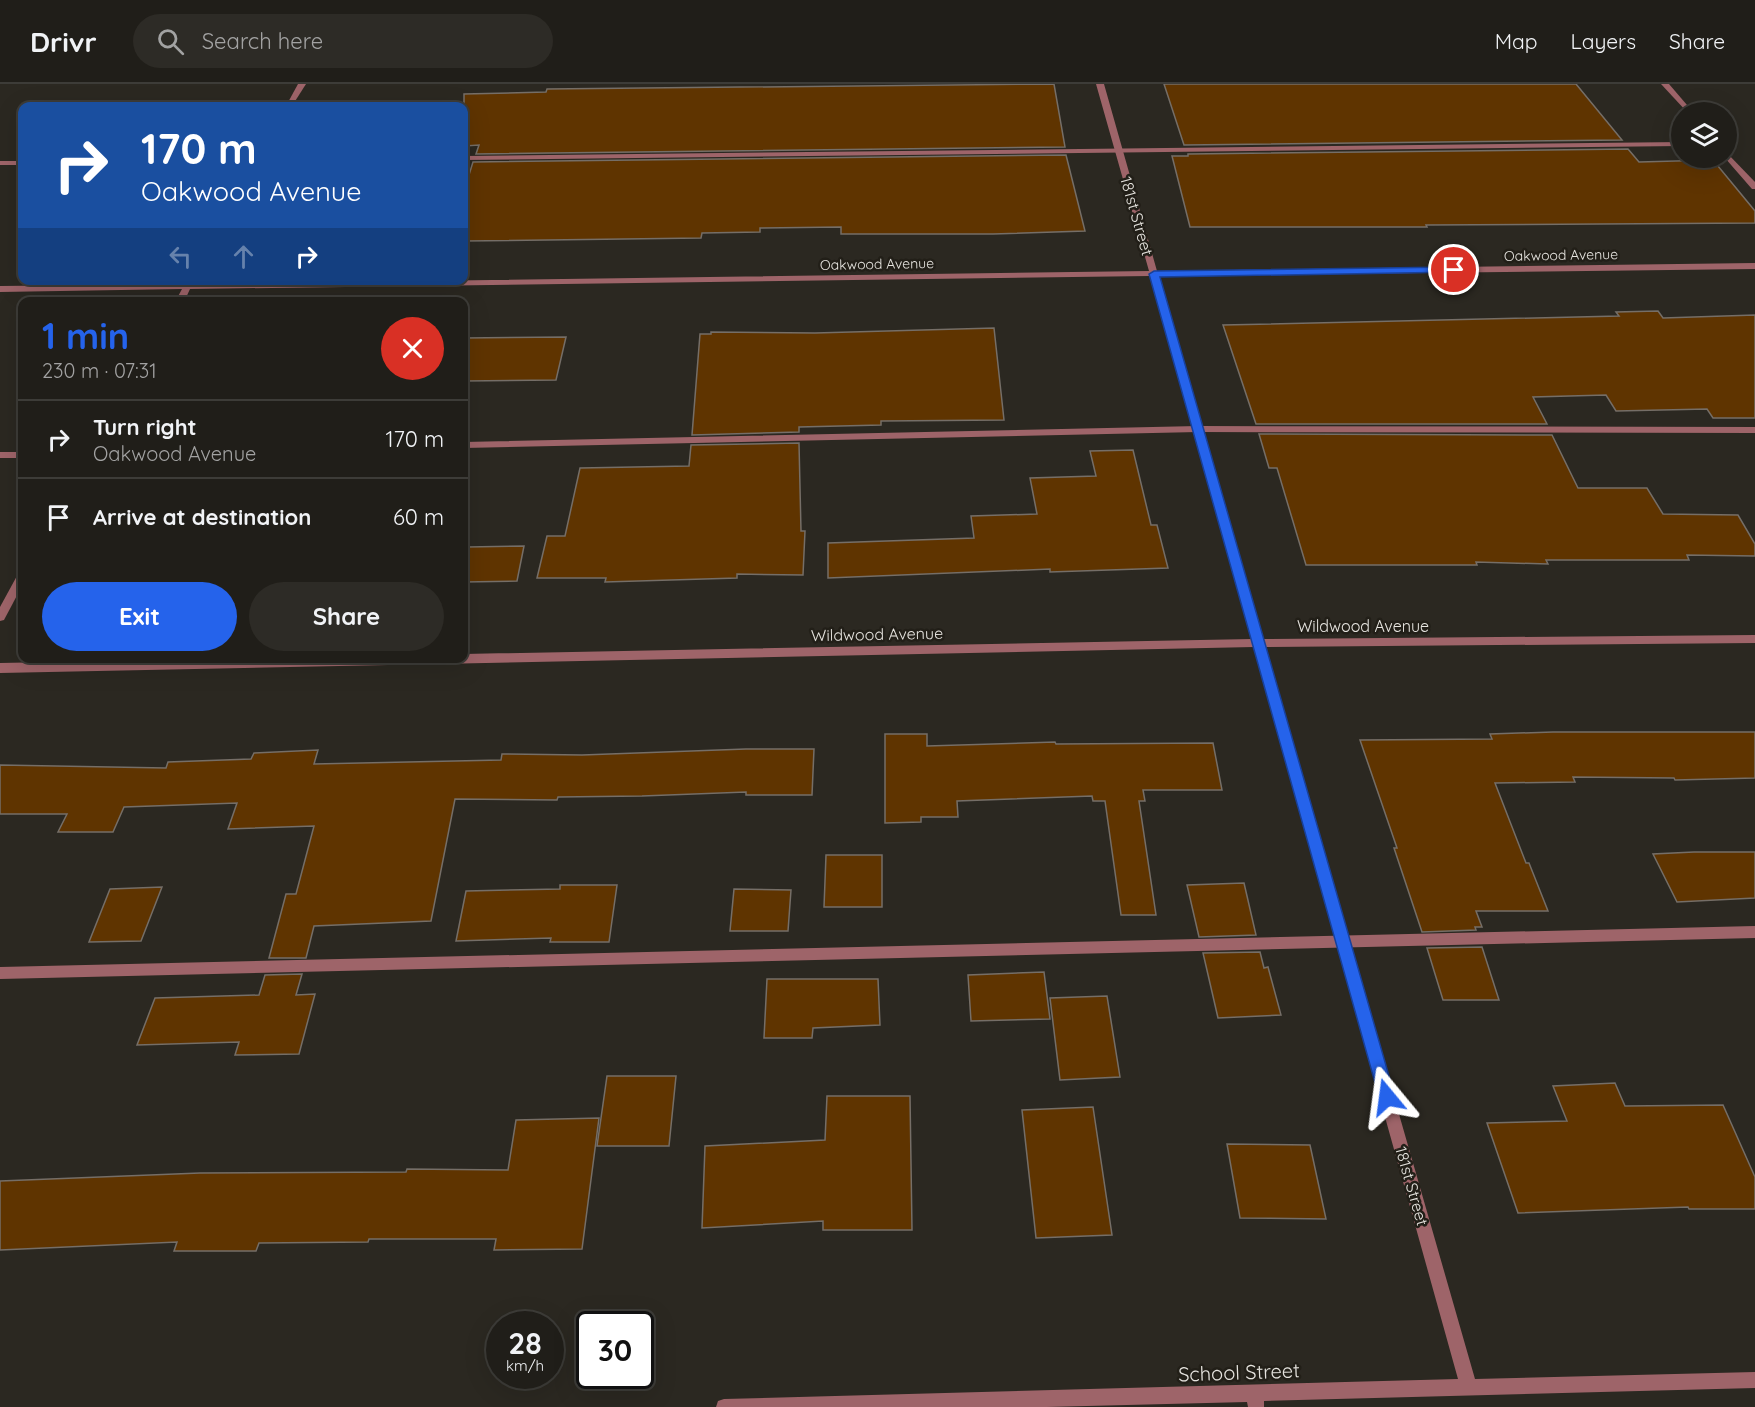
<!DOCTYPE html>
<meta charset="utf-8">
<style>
body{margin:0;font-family:Quicksand,sans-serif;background:#2d2b26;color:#f1f3f6;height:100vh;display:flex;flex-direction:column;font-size:22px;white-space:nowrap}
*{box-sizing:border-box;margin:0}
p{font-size:20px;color:#a2a2a2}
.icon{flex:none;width:33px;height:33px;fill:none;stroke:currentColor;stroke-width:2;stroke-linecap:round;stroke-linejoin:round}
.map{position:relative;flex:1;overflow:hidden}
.sheet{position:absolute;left:18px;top:213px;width:450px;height:366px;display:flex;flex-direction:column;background:#201e19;border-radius:12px;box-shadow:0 6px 24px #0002,0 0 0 2px #3d3c38}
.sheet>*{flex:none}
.hud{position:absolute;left:18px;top:18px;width:450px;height:183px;border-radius:12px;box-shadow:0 6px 24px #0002,0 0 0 2px #3d3c38;background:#1a4fa0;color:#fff;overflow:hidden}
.tools{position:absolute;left:1671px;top:18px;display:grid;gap:12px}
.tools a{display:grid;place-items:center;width:66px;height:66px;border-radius:50%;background:#201e19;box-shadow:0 6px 24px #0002,0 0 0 2px #3d3c38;font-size:30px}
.speed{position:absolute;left:486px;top:1227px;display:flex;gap:12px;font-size:30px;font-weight:700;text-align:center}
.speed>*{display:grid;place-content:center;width:78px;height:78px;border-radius:50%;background:#201e19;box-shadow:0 6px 24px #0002,0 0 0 2px #3d3c38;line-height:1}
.speed small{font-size:15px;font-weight:400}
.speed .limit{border:3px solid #111;border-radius:9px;background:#fff;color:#111}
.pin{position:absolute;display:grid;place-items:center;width:51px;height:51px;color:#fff;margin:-26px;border:3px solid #fff;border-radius:50%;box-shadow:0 2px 6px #0007}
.me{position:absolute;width:66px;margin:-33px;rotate:344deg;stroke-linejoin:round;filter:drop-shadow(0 0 4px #0008)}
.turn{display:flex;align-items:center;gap:21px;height:126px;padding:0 24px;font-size:27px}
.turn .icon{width:78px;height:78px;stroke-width:2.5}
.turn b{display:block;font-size:42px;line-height:51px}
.lanes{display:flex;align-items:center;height:57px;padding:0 24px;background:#0003;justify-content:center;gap:30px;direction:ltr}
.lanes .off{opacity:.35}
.round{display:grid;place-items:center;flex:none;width:63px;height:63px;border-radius:32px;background:#2d2b26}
.overview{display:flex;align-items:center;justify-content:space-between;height:102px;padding:0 24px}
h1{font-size:36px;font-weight:800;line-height:45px;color:#2563eb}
.action{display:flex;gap:12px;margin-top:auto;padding:12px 24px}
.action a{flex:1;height:69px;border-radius:36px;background:#2563eb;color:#fff;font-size:24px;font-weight:800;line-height:69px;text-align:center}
.action a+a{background:#2d2b26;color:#f1f3f6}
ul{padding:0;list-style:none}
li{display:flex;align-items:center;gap:18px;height:78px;padding:0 24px;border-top:2px solid #3d3c38}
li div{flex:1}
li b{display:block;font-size:22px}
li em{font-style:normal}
header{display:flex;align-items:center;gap:36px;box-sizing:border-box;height:84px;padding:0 30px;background:#201e19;border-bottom:2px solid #3d3c38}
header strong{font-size:28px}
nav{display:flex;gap:33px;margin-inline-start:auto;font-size:21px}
.search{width:420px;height:54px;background:#2d2b26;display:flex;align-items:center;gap:15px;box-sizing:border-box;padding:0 21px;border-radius:33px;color:#a2a2a2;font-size:22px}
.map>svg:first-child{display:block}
</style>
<header>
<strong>Drivr</strong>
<div class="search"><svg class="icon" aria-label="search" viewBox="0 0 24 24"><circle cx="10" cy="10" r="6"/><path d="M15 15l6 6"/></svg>Search here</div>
<nav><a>Map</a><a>Layers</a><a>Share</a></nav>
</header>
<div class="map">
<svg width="1755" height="1323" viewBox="0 0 1755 1323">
<rect width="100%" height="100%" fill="#2b2821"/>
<g fill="#5f3400" stroke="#756e67" stroke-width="1.5">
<path d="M 1054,0 L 1065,63 L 476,70 L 479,61 L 464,62 L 464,10 L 546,8 L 547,5 Z"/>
<path d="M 1164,0 L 1576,0 L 1622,56 L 1184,61 Z"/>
<path d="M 1628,65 L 1639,78 L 1713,76 L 1755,127 L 1755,139 L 1426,141 L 1427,143 L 1190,143 L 1172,72 L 1188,72 L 1188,70 Z"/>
<path d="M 1066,71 L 1085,147 L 993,150 L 841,150 L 841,143 L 760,144 L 760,148 L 702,149 L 701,154 L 464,157 L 464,107 L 473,78 Z"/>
<path d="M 1658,227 L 1663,234 L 1755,231 L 1755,334 L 1713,334 L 1707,325 L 1616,327 L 1606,311 L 1533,313 L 1547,340 L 1256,340 L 1223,241 L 1619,232 L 1616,228 Z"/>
<path d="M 994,244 L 1004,336 L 881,337 L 881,341 L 799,343 L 799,348 L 692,351 L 700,250 L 711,250 L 711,248 L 815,249 Z"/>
<path d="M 566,253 L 556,296 L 464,297 L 464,254 Z"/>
<path d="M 1259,350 L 1552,351 L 1578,404 L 1647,404 L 1663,430 L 1738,431 L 1755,460 L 1755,472 L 1687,471 L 1689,476 L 1546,476 L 1548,480 L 1476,478 L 1477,481 L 1306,481 L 1277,384 L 1269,384 Z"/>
<path d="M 799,359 L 801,447 L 805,447 L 803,491 L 737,490 L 737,494 L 605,498 L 606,494 L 537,494 L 547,452 L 565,452 L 580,384 L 689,382 L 691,361 Z"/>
<path d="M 1133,366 L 1151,441 L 1157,441 L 1168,484 L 1050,488 L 1050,485 L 828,494 L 828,459 L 974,454 L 971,432 L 1037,430 L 1030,394 L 1096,392 L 1090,367 Z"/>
<path d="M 524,462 L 517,497 L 464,498 L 464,477 L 467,463 Z"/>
<path d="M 1553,648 L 1755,648 L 1755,694 L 1675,696 L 1674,694 L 1573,693 L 1575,698 L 1495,699 L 1526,779 L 1529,779 L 1548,827 L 1476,827 L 1482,843 L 1475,843 L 1476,846 L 1422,848 L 1394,764 L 1397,764 L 1360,656 L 1492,655 L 1490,650 Z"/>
<path d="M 885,650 L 927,650 L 927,662 L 1055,658 L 1056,660 L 1213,659 L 1222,706 L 1143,706 L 1145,717 L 1139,717 L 1156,831 L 1121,831 L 1105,717 L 1093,717 L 1092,712 L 957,717 L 958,733 L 921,733 L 921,738 L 885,739 Z"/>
<path d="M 746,665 L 814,665 L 812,711 L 746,711 L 746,708 L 642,712 L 558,713 L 557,716 L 455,715 L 431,837 L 314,842 L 306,874 L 269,874 L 286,810 L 296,810 L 314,742 L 228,745 L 237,719 L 124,723 L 113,748 L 58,748 L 67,730 L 0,730 L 0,681 L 166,684 L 168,678 L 251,675 L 254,669 L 318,666 L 314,680 L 501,676 L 502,670 L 582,671 Z"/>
<path d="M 1694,768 L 1755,768 L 1755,814 L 1677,818 L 1653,770 Z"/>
<path d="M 826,771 L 882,771 L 882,823 L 824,823 Z"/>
<path d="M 1244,799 L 1256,851 L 1199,853 L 1187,801 Z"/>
<path d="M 560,801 L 617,801 L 609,858 L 550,858 L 551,854 L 456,857 L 466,807 L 560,805 Z"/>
<path d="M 162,803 L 141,857 L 89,858 L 110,805 Z"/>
<path d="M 734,805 L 791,806 L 788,847 L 730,847 Z"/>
<path d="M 1482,863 L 1499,916 L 1443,916 L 1427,864 Z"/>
<path d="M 1260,868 L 1264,884 L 1268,883 L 1281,931 L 1218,934 L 1203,869 Z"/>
<path d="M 1044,888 L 1050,935 L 971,937 L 968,891 Z"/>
<path d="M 302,890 L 296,911 L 315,910 L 299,970 L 235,971 L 239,958 L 137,961 L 155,914 L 259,911 L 265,891 Z"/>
<path d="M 767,895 L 878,895 L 880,941 L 813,944 L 812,954 L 764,954 Z"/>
<path d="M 1107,912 L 1120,993 L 1060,996 L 1050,914 Z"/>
<path d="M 607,992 L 676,992 L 669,1062 L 597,1062 Z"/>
<path d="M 1615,999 L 1625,1022 L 1723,1021 L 1755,1093 L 1755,1125 L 1689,1125 L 1688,1123 L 1518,1129 L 1487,1039 L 1567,1037 L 1553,1002 Z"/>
<path d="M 827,1012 L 910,1012 L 912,1146 L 823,1146 L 823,1137 L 702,1144 L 705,1062 L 825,1056 Z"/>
<path d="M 1093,1023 L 1112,1151 L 1036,1154 L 1022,1026 Z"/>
<path d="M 599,1034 L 582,1165 L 494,1166 L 496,1155 L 369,1155 L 368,1158 L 259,1159 L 256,1167 L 174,1167 L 177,1158 L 0,1166 L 0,1097 L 200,1089 L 406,1088 L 407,1085 L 508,1086 L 516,1036 Z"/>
<path d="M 1227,1060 L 1310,1061 L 1326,1135 L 1240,1134 Z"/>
</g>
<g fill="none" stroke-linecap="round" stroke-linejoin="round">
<g fill="#9e6469" fill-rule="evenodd">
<path d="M 1661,0 L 1669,0 L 1693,28 L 1687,28 Z"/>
<path d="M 1682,58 L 1682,62 L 464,76 L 464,72 Z"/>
<path d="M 1726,68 L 1755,98 L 1755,105 L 1752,105 L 1725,74 Z"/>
<rect x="0" y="77" width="22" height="4"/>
<path d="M 1198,342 L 1755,343 L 1755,349 L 1198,348 L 464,364 L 464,358 Z"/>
<rect x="0" y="368" width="22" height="6"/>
<path d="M 1755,842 L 1755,854 L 0,895 L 0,883 Z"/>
</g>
<g fill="#9e6469" fill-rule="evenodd">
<path d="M 298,0 L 306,0 L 292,22 L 286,22 Z"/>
<path d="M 1096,0 L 1104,0 L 1157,187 L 1755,179 L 1755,185 L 1159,192 L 1263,555 L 1755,551 L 1755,559 L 1265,563 L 1475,1295 L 1755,1288 L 1755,1304 L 1264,1317 L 1264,1323 L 1248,1323 L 1247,1318 L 1047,1323 L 716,1323 L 718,1317 L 724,1315 L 1458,1295 L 1254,563 L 0,589 L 0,579 L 253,574 L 464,574 L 464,570 L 1252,555 L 1150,192 L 190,205 L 184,218 L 175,218 L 182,205 L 0,208 L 0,202 L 185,200 L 187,196 L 193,196 L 193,200 L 1149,187 Z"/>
<path d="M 22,489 L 22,502 L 4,536 L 0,537 L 0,523 L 18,490 Z"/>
</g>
</g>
<path fill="#2563eb" stroke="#184099" stroke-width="1.5" d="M 1454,183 L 1459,186 L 1458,188 L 1160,193 L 1395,1013 L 1393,1019 L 1387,1021 L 1381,1019 L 1379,1013 L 1149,190 L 1154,187 Z"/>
<g text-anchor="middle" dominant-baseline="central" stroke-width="5" stroke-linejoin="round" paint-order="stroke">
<g font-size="14" fill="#e6e4df" stroke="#221f18">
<text transform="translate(1561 171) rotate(-1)">Oakwood Avenue</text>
<text transform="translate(877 180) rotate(-1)">Oakwood Avenue</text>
</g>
<g font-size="16" fill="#e6e4df" stroke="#221f18">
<text transform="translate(1137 132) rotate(74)">181st Street</text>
<text x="1363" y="542">Wildwood Avenue</text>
<text transform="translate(877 550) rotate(-1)">Wildwood Avenue</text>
<text transform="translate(1412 1102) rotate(74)">181st Street</text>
</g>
<g font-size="20" fill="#e6e4df" stroke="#221f18">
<text transform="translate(1239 1288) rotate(-2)">School Street</text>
</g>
</g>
</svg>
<div class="tools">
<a><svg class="icon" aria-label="layers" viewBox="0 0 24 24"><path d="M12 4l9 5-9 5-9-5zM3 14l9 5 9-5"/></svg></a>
</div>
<div class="speed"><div>28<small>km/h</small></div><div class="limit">30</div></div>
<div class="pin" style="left:1454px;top:186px;background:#d93025"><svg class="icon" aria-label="arrive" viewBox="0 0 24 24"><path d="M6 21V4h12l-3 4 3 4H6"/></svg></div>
<svg class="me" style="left:1387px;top:1013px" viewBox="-20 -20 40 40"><path d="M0-17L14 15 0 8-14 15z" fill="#2563eb" stroke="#fff" stroke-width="4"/></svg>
<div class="hud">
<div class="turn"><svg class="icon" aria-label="right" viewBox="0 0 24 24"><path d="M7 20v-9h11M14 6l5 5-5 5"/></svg><div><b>170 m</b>Oakwood Avenue</div></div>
<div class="lanes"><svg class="icon off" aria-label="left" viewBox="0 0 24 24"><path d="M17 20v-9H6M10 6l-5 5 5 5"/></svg><svg class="icon off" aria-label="ahead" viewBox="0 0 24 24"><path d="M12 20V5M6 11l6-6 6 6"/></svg><svg class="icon" aria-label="right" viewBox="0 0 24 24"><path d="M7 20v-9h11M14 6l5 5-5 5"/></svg></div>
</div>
<section class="sheet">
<div class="overview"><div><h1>1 min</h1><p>230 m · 07:31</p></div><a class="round" style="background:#d93025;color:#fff"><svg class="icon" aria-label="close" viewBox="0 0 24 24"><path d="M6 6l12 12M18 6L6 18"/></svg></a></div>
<ul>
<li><svg class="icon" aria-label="right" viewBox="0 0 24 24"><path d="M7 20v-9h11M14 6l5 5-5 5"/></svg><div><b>Turn right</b><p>Oakwood Avenue</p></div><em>170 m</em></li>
<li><svg class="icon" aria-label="arrive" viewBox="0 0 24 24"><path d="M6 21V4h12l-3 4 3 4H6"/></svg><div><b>Arrive at destination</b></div><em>60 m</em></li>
</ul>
<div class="action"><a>Exit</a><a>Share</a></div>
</section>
</div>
